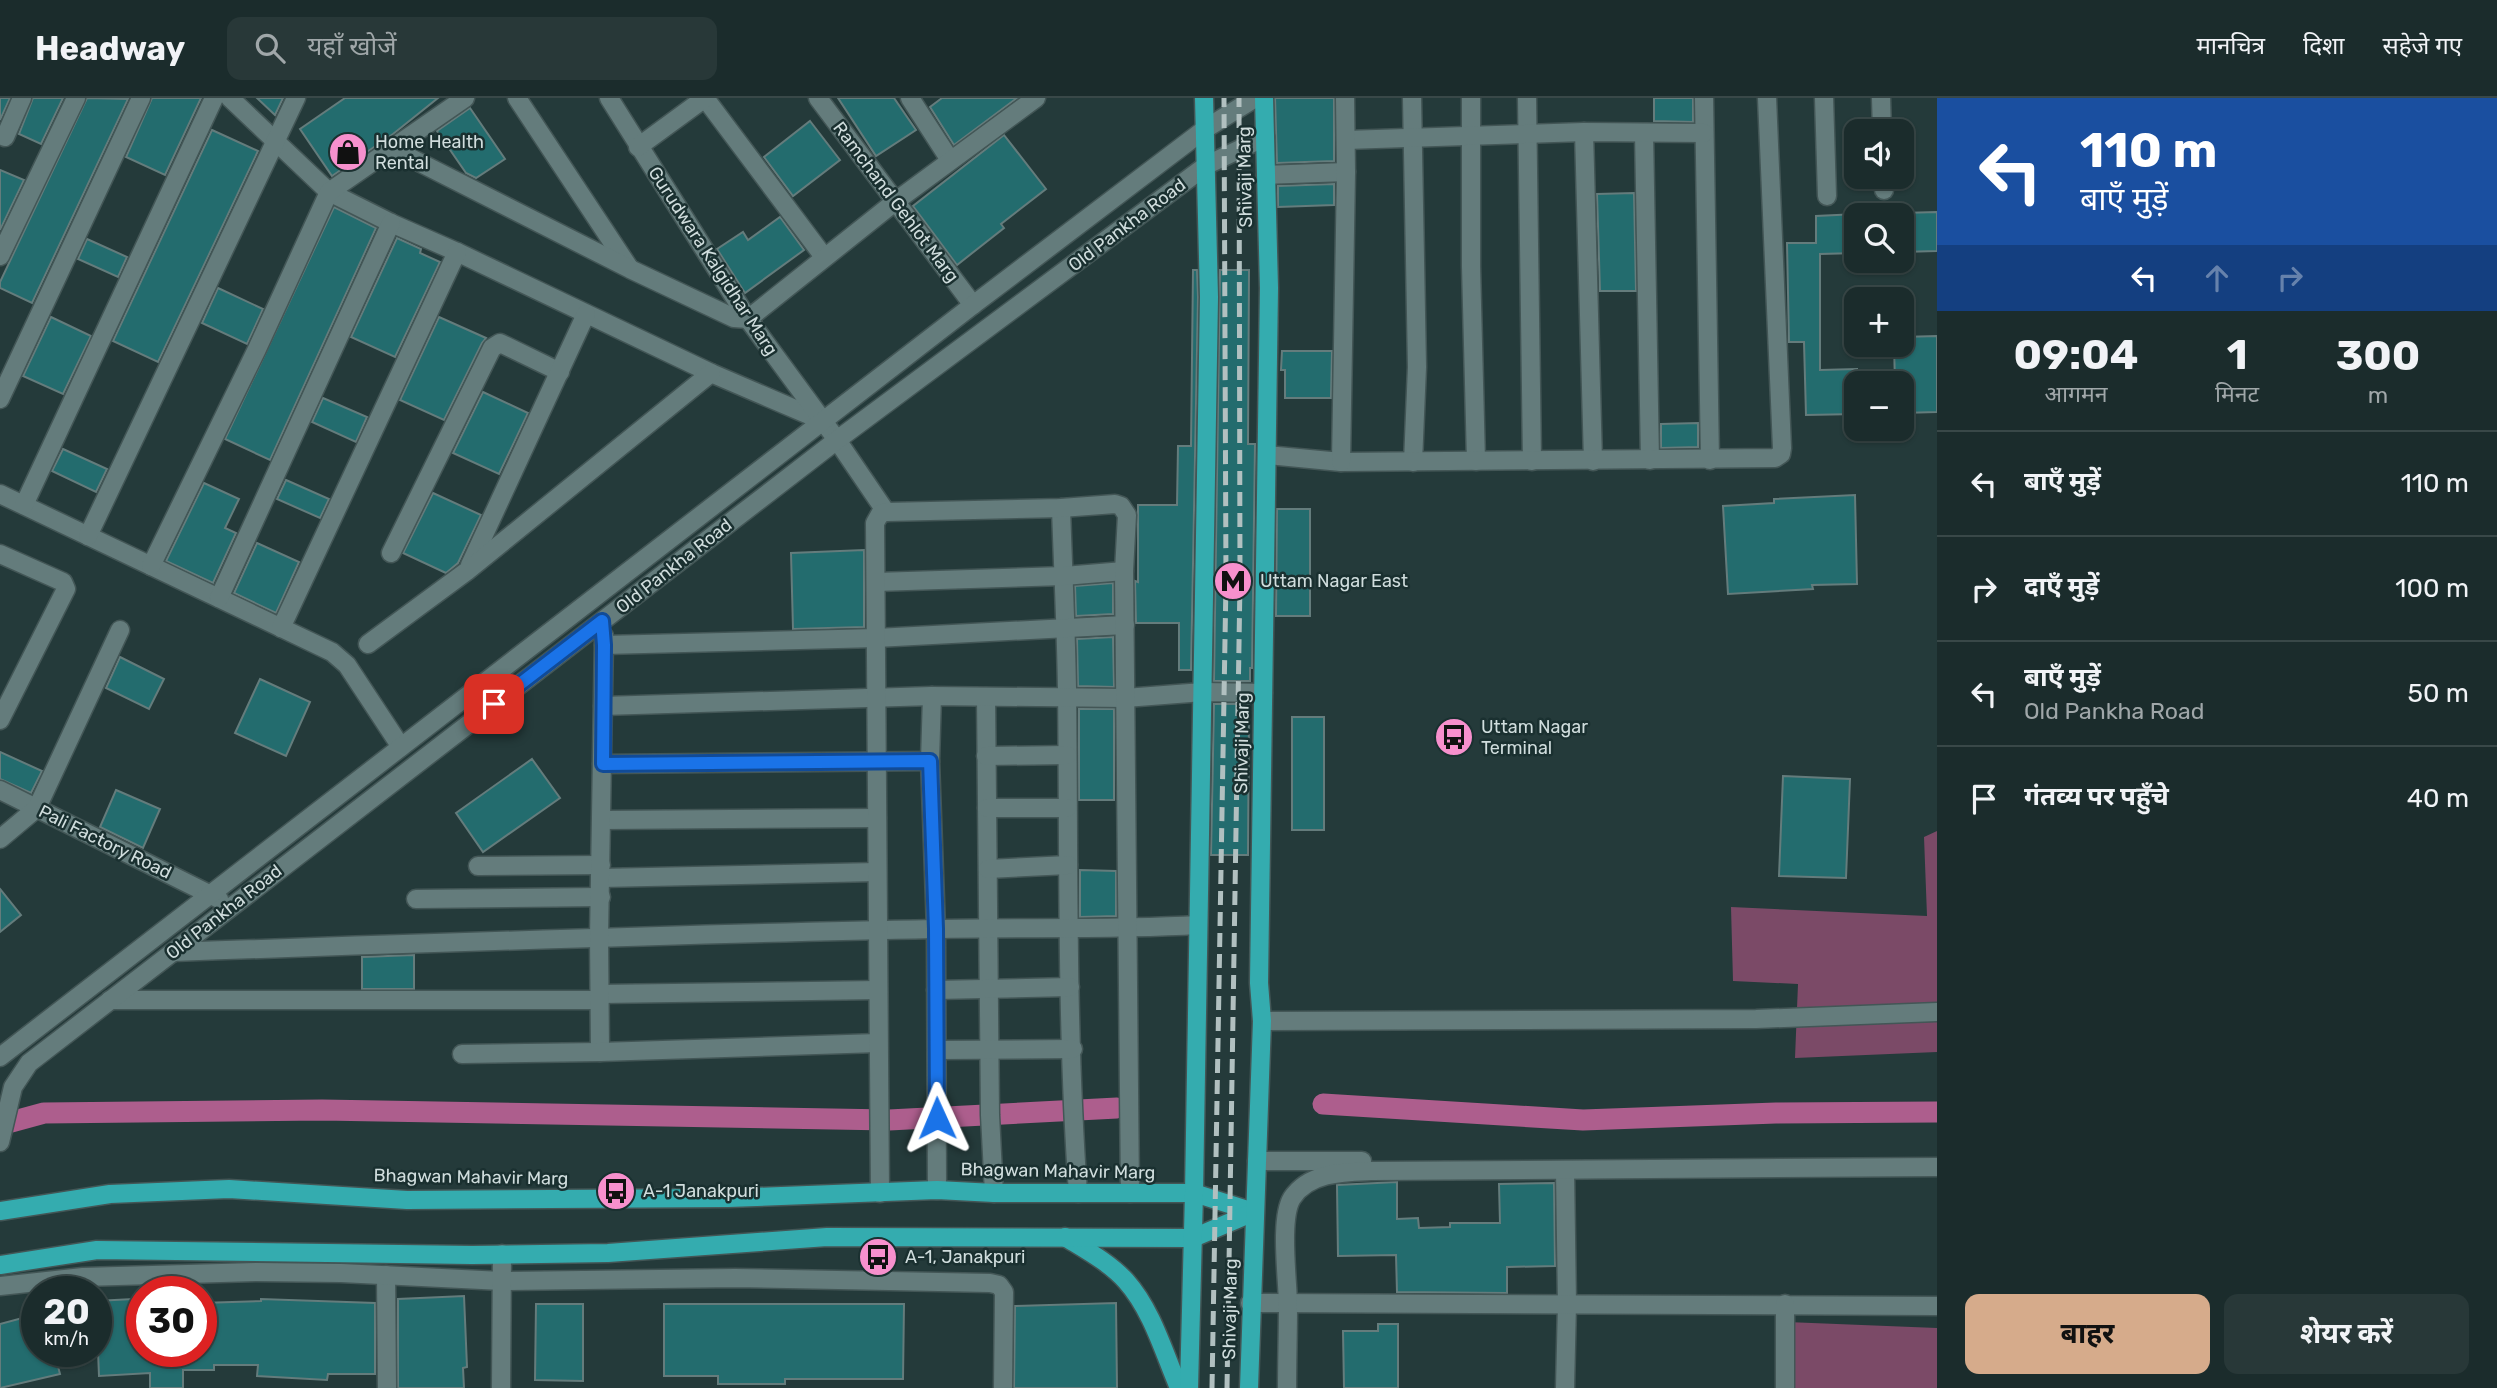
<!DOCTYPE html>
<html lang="hi">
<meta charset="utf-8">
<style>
body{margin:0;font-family:Rubik,"Noto Sans Devanagari",sans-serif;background:#283838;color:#f1f3f6;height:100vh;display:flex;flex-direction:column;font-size:26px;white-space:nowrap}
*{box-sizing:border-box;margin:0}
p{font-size:23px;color:#a0a7a9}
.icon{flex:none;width:38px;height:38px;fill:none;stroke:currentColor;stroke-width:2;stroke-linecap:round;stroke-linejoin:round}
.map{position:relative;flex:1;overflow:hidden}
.drawer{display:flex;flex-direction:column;background:#1b2c2c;width:560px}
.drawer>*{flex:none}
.banner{background:#1a4fa0;color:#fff;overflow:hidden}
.buttons{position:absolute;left:1844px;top:21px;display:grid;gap:14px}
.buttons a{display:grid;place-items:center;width:70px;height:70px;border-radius:14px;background:#1b2c2c;box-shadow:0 2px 5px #0004,0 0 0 2px #394848;font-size:35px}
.speed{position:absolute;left:21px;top:1178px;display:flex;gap:14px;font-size:35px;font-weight:700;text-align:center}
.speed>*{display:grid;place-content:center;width:91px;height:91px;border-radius:50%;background:#1b2c2c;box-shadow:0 2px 5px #0004,0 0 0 2px #394848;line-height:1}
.speed small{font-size:18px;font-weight:400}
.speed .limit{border:10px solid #d22;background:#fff;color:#111}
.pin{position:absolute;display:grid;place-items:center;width:60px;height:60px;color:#fff;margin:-30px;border-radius:14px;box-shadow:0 4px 10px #0006}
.me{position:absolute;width:77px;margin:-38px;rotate:359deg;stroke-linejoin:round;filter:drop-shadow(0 0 5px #0008)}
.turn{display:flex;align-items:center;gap:24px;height:147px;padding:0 28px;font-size:32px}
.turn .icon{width:91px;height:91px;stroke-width:2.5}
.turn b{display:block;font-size:49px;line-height:60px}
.lanes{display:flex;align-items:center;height:66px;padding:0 28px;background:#0003;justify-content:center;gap:35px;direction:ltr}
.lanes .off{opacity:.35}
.eta{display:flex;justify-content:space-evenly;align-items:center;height:119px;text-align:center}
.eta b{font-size:42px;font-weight:700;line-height:49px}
.cta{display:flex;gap:14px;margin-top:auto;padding:14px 28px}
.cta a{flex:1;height:80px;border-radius:14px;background:#d6ab8b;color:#111;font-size:28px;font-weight:700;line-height:80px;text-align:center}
.cta a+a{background:#283838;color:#f1f3f6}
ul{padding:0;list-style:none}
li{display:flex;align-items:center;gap:21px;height:105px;padding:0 28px;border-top:2px solid #394848}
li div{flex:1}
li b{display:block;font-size:26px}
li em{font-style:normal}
header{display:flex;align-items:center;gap:42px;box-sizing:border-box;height:98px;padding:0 35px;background:#1b2c2c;border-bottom:2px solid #394848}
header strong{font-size:33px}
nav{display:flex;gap:38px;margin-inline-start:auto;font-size:24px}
.search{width:490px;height:63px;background:#283838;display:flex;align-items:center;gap:18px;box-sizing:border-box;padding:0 24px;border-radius:14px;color:#a0a7a9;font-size:26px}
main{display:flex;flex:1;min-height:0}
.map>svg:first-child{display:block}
</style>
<header>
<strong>Headway</strong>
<div class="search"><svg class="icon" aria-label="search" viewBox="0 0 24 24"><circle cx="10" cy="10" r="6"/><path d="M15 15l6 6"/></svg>यहाँ खोजें</div>
<nav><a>मानचित्र</a><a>दिशा</a><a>सहेजे गए</a></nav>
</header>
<main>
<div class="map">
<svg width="1937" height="1290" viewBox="0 0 1937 1290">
<rect width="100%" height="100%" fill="#243a3a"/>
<g fill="#7b4a67">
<path d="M 1937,733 L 1937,954 L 1795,960 L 1798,886 L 1733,883 L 1731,809 L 1927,818 L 1924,739 Z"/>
<path d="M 1787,1224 L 1937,1230 L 1937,1290 L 1785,1290 Z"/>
</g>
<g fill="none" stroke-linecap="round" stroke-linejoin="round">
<g stroke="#ad5e8d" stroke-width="21">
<path d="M 1323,1006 L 1583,1022 L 1776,1015 L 1937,1014"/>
<path d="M 0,1027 L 44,1015 L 322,1012 L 889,1022 L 1117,1010"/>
</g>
</g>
<g fill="#236c6e" stroke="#647c7c" stroke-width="2">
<path d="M 0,0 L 10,0 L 0,22 Z"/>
<path d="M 33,0 L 63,0 L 41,46 L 19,36 Z"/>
<path d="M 87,0 L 128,1 L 32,205 L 0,190 L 0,184 Z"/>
<path d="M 152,0 L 201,0 L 165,77 L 126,59 Z"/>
<path d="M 257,0 L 283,0 L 275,17 Z"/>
<path d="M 345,0 L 438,0 L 393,36 L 332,78 L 300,31 Z"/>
<path d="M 838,0 L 894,0 L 916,32 L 876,58 Z"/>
<path d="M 942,0 L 1017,0 L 954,47 L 930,9 Z"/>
<path d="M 1275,0 L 1334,0 L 1334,63 L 1277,65 Z"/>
<path d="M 1654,0 L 1693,0 L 1693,24 L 1654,23 Z"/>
<path d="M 470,10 L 505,61 L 476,80 L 466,75 L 437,33 Z"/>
<path d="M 810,23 L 840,62 L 793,98 L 764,59 Z"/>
<path d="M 212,32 L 258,53 L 158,264 L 113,243 Z"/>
<path d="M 1004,37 L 1046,91 L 1001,126 L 1004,130 L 957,167 L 913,108 Z"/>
<path d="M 0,72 L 24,82 L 0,132 Z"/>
<path d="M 1334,86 L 1334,107 L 1278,109 L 1278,88 Z"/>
<path d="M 1634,95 L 1636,193 L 1600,193 L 1597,96 Z"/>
<path d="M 334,109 L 376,130 L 270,362 L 225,341 Z"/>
<path d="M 1937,114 L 1937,153 L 1902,154 L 1902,115 Z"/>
<path d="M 1857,116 L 1857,155 L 1820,156 L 1820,272 L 1857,271 L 1857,316 L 1806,317 L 1804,244 L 1789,244 L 1787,145 L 1816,145 L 1816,118 Z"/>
<path d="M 780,119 L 804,152 L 745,195 L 717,151 L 743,134 L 748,142 Z"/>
<path d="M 397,140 L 421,151 L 420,155 L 440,164 L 395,259 L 351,239 Z"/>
<path d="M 87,141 L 127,159 L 118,179 L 78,161 Z"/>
<path d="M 1193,172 L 1197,172 L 1198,199 L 1191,572 L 1179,572 L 1179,525 L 1136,525 L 1135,483 L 1138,484 L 1138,407 L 1177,407 L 1178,348 L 1191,348 Z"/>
<path d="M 1220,172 L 1249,172 L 1248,346 L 1255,346 L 1252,570 L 1250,570 L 1250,583 L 1214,583 Z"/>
<path d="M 218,190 L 263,211 L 247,246 L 202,225 Z"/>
<path d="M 51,219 L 91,238 L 63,296 L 23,278 Z"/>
<path d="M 439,219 L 486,240 L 482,245 L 444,322 L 400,302 Z"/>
<path d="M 1937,238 L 1937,314 L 1902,315 L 1902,285 L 1895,285 L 1894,247 L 1902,247 L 1902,239 Z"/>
<path d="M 1282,253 L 1332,253 L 1331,300 L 1285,300 L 1285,272 L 1281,272 Z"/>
<path d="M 483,294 L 528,315 L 499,376 L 453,355 Z"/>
<path d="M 323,300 L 367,319 L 356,344 L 312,324 Z"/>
<path d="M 1698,325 L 1698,349 L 1661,350 L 1661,326 Z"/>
<path d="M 63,351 L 107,371 L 96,394 L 52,373 Z"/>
<path d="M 286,382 L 329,401 L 320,420 L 277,401 Z"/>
<path d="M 204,385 L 239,401 L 225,430 L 236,435 L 213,485 L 166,463 Z"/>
<path d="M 433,395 L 481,417 L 458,465 L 446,475 L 403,455 Z"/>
<path d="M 1855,397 L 1857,486 L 1812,487 L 1813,491 L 1728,496 L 1723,408 L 1774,405 L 1774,401 Z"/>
<path d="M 1277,411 L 1310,411 L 1310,518 L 1276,518 Z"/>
<path d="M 257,445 L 299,464 L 276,515 L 234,495 Z"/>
<path d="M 864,452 L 864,529 L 793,531 L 791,455 Z"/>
<path d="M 1113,485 L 1113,516 L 1076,518 L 1075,488 Z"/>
<path d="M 1113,539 L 1114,589 L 1078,588 L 1077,541 Z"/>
<path d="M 120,559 L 164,581 L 149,611 L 106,590 Z"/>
<path d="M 260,581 L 310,604 L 286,658 L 235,635 Z"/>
<path d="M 1214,606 L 1249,606 L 1248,757 L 1211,757 Z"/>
<rect x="1079" y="611" width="35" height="91"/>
<rect x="1292" y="619" width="32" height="113"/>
<path d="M 0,654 L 42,673 L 31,695 L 0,681 Z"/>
<path d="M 532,661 L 560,700 L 483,754 L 456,715 Z"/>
<path d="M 1783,678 L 1850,681 L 1846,780 L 1779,778 Z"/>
<path d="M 116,692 L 160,711 L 143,750 L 100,729 Z"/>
<path d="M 1080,772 L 1116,773 L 1116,818 L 1080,819 Z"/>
<path d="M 0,791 L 21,817 L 0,834 Z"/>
<path d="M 414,857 L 414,891 L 362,891 L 362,859 Z"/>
<path d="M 1397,1084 L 1397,1121 L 1418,1120 L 1419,1130 L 1450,1129 L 1450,1125 L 1500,1125 L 1499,1086 L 1554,1085 L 1555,1168 L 1507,1169 L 1507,1195 L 1397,1194 L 1396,1157 L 1338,1158 L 1337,1087 Z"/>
<path d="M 464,1198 L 467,1269 L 463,1270 L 464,1290 L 398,1290 L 398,1201 Z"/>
<path d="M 133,1201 L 133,1207 L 142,1206 L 142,1253 L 201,1253 L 201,1205 L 261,1203 L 261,1201 L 375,1205 L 375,1276 L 328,1276 L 327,1282 L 257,1278 L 258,1267 L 214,1267 L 214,1272 L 183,1272 L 183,1290 L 150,1290 L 150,1275 L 99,1278 L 96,1203 Z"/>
<path d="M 1116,1205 L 1117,1290 L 1014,1290 L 1015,1208 Z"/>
<path d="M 536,1206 L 583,1206 L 583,1283 L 535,1282 Z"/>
<path d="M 664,1206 L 904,1206 L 903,1281 L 785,1281 L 785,1286 L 718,1286 L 718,1278 L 664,1278 Z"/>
<path d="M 37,1216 L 37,1253 L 54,1253 L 60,1276 L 0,1290 L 0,1226 Z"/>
<path d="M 1378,1226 L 1398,1226 L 1398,1290 L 1344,1290 L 1343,1233 L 1378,1233 Z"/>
</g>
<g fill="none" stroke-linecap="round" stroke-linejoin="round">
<defs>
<g id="minor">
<path d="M 230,0 L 329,94 L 391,125 L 457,154 L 711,275 L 823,323"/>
<path d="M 517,0 L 628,168"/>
<path d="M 609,0 L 748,221 L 837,342 L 886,414"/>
<path d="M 705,0 L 824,159"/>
<path d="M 818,0 L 973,207"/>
<path d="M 910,0 L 950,62"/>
<path d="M 1412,0 L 1417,269 L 1413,364"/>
<path d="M 1471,0 L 1471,168 L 1476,363"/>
<path d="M 1527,0 L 1532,363"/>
<path d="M 1704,0 L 1710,362"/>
<path d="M 1824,0 L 1827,98"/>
<path d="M 1881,0 L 1882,33"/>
<path d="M 1584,34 L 1593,363"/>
<path d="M 1644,35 L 1650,362"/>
<path d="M 5,39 L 22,0"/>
<path d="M 1346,42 L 1584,34 L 1704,35"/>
<path d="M 638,49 L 705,0"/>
<path d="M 393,51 L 630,171 L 734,220 L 748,221 L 896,103 L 1036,0"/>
<path d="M 1266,77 L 1346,74"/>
<path d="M 1884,79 L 1884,92"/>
<path d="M 0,158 L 76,0"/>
<path d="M 0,301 L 141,0"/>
<path d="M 1267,357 L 1341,364 L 1775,360 L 1781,356 L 1782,350 L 1767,0"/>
<path d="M 1341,364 L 1346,74 L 1345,0"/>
<path d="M 0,396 L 332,554 L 347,567 L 401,649"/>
<path d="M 24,407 L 214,0"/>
<path d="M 1061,410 C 1063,470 1066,530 1067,591 C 1069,759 1066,927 1078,1095"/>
<path d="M 88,438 L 296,0"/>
<path d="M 391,455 L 492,250 L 500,245 L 560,274"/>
<path d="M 0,456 L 63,484 L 66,491 L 0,622"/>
<path d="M 470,467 L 586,216"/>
<path d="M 151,468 L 257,251 L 329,94 L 465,0"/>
<path d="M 876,484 L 1064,478 L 1124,473"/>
<path d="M 219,500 L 391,125"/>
<path d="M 281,530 L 457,154"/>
<path d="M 368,546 L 467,473 L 711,275"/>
<path d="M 604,547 L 876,540 L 1125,527"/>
<path d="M 932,598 L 930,663 L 936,831 L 937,1092"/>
<path d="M 986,599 L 990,1017 L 994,1095"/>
<path d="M 603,608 L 932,598 L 1125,600 L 1203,594 L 1263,595"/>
<path d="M 986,658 L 1067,657"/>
<path d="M 602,666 L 930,663"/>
<path d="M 0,692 L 219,801"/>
<path d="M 987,710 L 1067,710"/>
<path d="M 602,722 L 877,720"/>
<path d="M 0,741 L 37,710 L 120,532"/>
<path d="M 478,768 L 601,767"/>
<path d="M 988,771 L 1068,767"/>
<path d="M 601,780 L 877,774"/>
<path d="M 416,801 L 601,799"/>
<path d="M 173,854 C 427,845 680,836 934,831 C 1022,829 1110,832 1198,827"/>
<path d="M 936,892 L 1070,889"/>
<path d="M 600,896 L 878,892"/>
<path d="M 110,902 L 600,902"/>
<path d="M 1262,923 L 1756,921 L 1937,914"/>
<path d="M 937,952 L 1073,951"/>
<path d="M 600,954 L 599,839 L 604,538"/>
<path d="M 462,956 L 600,954 L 878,945"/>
<path d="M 0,959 L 973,207 L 1205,31 L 1255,0"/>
<path d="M 0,1044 L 13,989 L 29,965 L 837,342 L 1207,67 L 1265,39"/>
<path d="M 1257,1063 L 1362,1063"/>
<path d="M 1565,1073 L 1567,1206 L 1565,1290"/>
<path d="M 880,1095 L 875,425 L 880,416 L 886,414 L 1061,410 L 1115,406 L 1121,408 L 1127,417 L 1124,473 L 1130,1095"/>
<path d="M 386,1177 L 387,1290"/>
<path d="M 0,1188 L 83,1179 L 256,1174 L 341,1175 L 502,1183 L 735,1180 L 990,1185 L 999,1187 L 1004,1194 L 1003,1290"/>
<path d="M 1250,1205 L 1937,1208"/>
<path d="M 501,1290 L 502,1156"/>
<path d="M 1287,1290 C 1287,1263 1288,1236 1288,1208 C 1288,1183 1279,1121 1292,1100 C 1309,1074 1344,1074 1371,1073 L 1937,1069"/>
<path d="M 1785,1290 L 1785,1206"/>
</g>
<g id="major">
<path d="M 0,1113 L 110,1096 L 229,1091 L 407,1102 L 728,1100 L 937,1092 L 994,1095 L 1194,1095 L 1254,1114"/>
<path d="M 1065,1139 C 1086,1152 1110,1165 1126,1183 C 1152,1212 1164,1255 1179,1290"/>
<path d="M 0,1167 L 97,1152 L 472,1157 L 608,1155 L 827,1139 L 1193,1140 L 1254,1114"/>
<path d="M 1189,1290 L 1194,1095 L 1209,199 L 1204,0"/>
<path d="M 1249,1290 L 1262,923 L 1259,885 L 1269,190 L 1264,0"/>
</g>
</defs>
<use href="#minor" stroke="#435656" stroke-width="21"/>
<use href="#major" stroke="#435656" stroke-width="21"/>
<use href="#minor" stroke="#647c7c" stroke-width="18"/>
<use href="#major" stroke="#34acaf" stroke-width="18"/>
<g stroke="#b1c0c0" stroke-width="5" stroke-dasharray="14 7" stroke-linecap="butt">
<path d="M 1212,1290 L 1226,484 L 1224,0"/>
<path d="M 1227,1290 L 1240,484 L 1239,0"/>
</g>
</g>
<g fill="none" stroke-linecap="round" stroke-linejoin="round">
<defs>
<path id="route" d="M 494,606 L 602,523 L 604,547 L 603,666 L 930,663 L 936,831 L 937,1020"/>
</defs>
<use href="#route" stroke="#114b97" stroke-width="18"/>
<use href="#route" stroke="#1a73e8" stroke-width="12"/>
</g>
<defs>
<symbol id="shop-disc" viewBox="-11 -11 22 22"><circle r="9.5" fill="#f790cd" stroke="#1a3030"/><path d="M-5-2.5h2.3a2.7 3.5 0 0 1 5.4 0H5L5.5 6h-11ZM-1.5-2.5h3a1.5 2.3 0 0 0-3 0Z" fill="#111"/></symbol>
<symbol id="metro-disc" viewBox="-11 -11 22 22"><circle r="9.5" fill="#f790cd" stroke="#1a3030"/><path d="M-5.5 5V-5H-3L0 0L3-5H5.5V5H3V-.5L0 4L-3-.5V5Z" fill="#111"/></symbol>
<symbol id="bus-disc" viewBox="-11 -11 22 22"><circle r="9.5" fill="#f790cd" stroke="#1a3030"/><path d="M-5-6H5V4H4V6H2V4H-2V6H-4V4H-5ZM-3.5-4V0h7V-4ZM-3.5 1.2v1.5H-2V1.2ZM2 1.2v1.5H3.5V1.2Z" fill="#111"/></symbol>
</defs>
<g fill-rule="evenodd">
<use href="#shop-disc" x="326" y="32" width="44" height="44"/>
<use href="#metro-disc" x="1211" y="461" width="44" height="44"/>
<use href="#bus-disc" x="1432" y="617" width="44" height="44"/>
<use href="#bus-disc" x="594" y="1071" width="44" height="44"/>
<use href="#bus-disc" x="856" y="1137" width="44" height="44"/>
</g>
<g text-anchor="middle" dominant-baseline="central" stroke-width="5" stroke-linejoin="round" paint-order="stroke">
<g font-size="18" fill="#d0dddd" stroke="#1a3030" text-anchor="start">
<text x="375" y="44">Home Health<tspan x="375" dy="21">Rental</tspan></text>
<text x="1260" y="483">Uttam Nagar East</text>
<text x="1481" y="629">Uttam Nagar<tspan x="1481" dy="21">Terminal</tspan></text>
<text x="643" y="1093">A-1 Janakpuri</text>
<text x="905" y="1159">A-1, Janakpuri</text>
</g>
<g font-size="18" fill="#d0dddd" stroke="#1a3030">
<text transform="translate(1245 79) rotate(-91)">Shivaji Marg</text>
<text transform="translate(896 104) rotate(53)">Ramchand Gehlot Marg</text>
<text transform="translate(1127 127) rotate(-37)">Old Pankha Road</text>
<text transform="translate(713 163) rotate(57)">Gurudwara Kalgidhar Marg</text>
<text transform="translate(674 468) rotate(-38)">Old Pankha Road</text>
<text transform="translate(1242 645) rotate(-89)">Shivaji Marg</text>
<text transform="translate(105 744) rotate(26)">Pali Factory Road</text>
<text transform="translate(224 814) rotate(-38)">Old Pankha Road</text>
<text transform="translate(1058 1073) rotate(1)">Bhagwan Mahavir Marg</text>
<text transform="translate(471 1079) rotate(1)">Bhagwan Mahavir Marg</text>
<text transform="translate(1230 1211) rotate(-89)">Shivaji Marg</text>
</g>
</g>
</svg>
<div class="buttons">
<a><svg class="icon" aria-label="sound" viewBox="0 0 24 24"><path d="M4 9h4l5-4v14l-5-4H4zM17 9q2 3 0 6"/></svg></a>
<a><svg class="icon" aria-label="search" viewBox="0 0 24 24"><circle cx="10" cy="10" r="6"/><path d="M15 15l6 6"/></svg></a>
<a>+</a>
<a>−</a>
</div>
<div class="speed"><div>20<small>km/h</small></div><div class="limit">30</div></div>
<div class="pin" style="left:494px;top:606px;background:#d93025"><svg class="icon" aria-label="arrive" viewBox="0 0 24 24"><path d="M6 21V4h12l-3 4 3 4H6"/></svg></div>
<svg class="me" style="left:937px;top:1020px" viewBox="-20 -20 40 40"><path d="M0-17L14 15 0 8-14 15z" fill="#1a73e8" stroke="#fff" stroke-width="4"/></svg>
</div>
<section class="drawer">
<div class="banner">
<div class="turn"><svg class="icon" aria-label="left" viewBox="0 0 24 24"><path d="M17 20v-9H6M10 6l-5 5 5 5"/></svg><div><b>110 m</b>बाएँ मुड़ें</div></div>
<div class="lanes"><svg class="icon" aria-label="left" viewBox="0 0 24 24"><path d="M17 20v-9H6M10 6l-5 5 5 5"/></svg><svg class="icon off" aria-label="ahead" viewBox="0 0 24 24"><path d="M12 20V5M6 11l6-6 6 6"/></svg><svg class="icon off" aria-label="right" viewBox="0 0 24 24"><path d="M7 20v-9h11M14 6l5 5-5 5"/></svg></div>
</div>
<div class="eta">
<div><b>09:04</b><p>आगमन</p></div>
<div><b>1</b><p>मिनट</p></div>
<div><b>300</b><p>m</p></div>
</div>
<ul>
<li><svg class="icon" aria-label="left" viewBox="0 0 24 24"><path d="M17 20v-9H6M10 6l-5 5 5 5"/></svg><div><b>बाएँ मुड़ें</b></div><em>110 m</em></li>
<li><svg class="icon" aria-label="right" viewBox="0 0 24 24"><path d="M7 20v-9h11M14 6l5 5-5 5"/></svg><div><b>दाएँ मुड़ें</b></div><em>100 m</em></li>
<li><svg class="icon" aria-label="left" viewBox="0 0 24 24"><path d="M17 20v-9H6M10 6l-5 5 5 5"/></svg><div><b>बाएँ मुड़ें</b><p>Old Pankha Road</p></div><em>50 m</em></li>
<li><svg class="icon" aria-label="arrive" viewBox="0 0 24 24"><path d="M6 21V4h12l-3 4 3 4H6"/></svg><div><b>गंतव्य पर पहुँचे</b></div><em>40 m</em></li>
</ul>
<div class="cta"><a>बाहर</a><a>शेयर करें</a></div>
</section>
</main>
